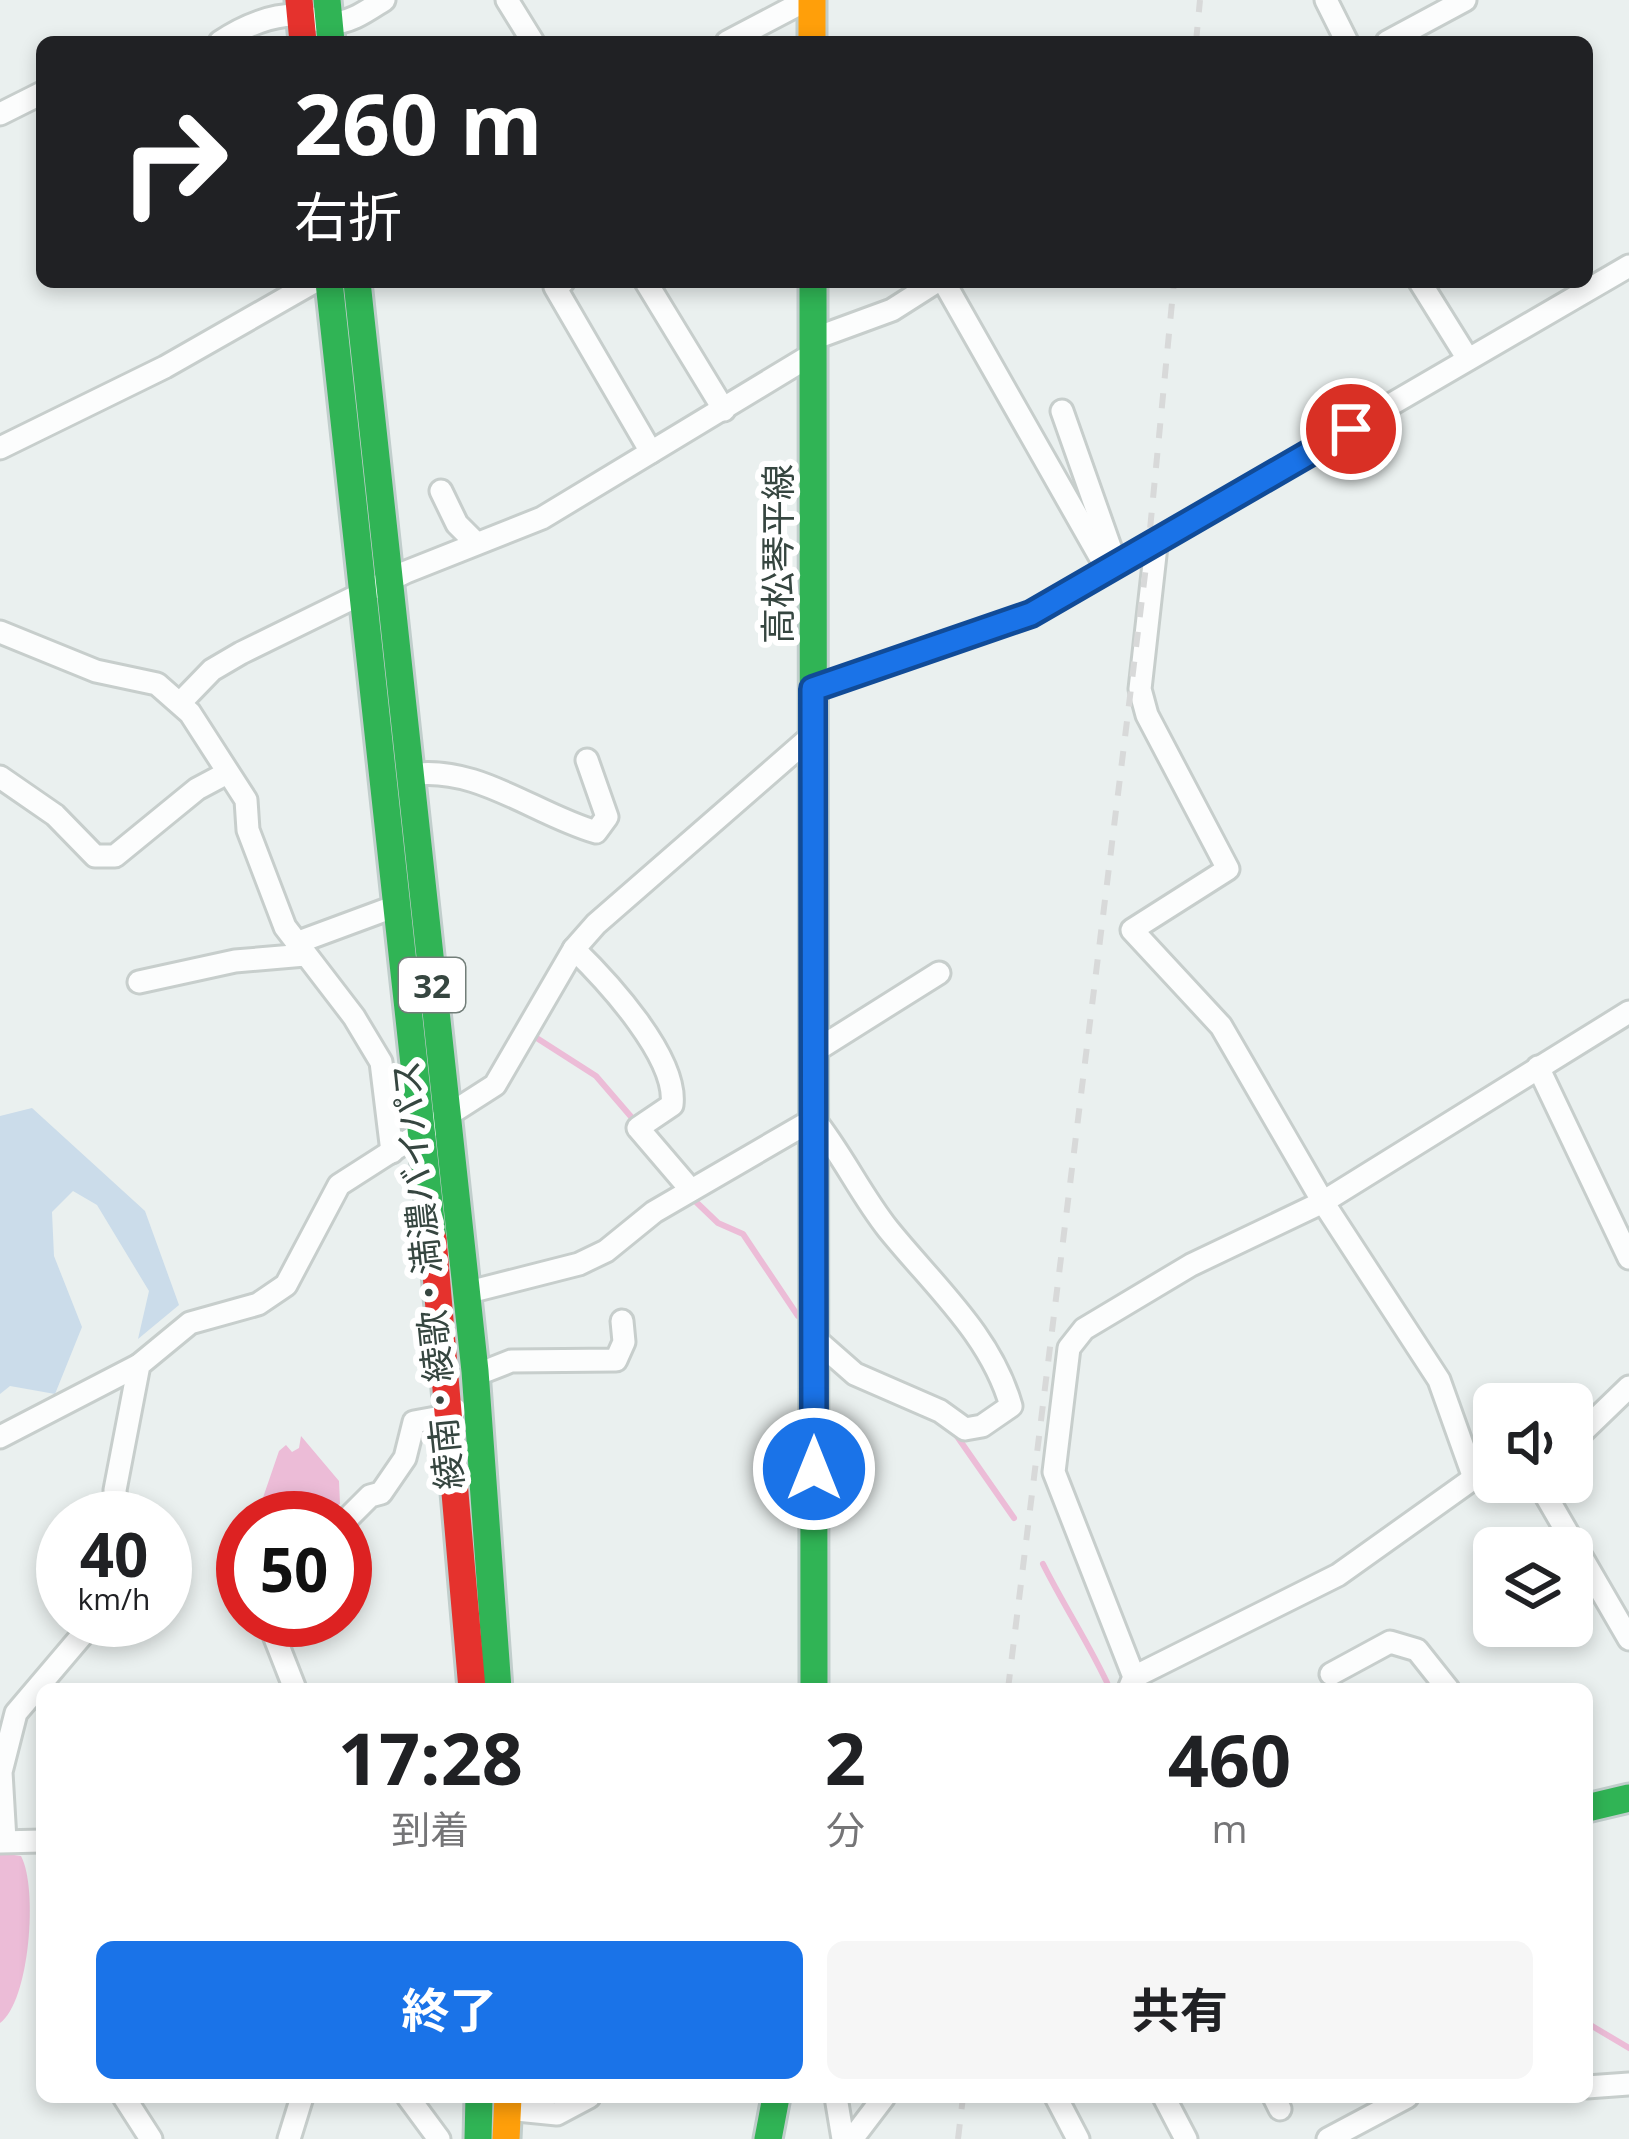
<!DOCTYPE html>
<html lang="ja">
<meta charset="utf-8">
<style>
body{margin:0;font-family:"Open Sans","Noto Sans JP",sans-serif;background:#f6f6f6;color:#202124;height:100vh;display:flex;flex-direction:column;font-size:45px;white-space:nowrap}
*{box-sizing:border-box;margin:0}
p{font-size:39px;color:#757577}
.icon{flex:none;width:66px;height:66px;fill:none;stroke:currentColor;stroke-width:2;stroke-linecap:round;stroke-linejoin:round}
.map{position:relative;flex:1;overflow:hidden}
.panel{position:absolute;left:36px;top:1683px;width:1557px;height:420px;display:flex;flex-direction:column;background:#fff;border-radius:18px;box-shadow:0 6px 18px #0003}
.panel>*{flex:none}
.top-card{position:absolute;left:36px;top:36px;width:1557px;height:252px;border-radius:18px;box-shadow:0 6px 18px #0003;background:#202124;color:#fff;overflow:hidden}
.controls{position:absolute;left:1473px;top:1383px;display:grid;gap:24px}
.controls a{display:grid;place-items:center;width:120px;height:120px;border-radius:18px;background:#fff;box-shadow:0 6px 18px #0003;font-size:60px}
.speed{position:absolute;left:36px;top:1491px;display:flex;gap:24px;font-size:60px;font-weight:700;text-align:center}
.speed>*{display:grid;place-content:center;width:156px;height:156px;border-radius:50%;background:#fff;box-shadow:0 6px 18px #0003;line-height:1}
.speed small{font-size:30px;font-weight:400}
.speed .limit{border:18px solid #d22;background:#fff;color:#111}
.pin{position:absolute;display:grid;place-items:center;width:102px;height:102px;color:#fff;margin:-51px;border:6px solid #fff;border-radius:50%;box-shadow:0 3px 12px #0007}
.me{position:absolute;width:132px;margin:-66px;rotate:0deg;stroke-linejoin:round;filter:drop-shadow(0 0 9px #0008)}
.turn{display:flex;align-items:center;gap:42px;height:252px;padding:0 60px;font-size:54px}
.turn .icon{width:156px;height:156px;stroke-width:2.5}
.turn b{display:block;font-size:84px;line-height:102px}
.eta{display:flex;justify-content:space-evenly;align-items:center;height:204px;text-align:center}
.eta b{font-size:72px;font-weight:700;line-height:84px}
.primary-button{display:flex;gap:24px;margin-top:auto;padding:24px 60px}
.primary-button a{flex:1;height:138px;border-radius:18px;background:#1a73e8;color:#fff;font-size:48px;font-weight:700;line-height:138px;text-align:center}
.primary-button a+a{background:#f6f6f6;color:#202124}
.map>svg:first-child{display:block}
</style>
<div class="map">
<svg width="1629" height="2139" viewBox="0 0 1629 2139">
<rect width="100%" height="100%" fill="#eaf0ef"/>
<path fill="#cbdcea" d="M 32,1108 L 145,1211 L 179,1305 L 138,1339 L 149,1291 L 97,1205 L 73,1191 L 52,1212 L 54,1256 L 82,1327 L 55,1394 L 10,1386 L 0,1394 L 0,1116 Z"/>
<g fill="#ecbcd7">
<path d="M 301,1436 L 339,1481 L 340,1504 L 317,1518 L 256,1518 L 279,1451 L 286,1445 L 292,1452 L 299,1448 Z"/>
<path d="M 0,1853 L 21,1856 C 38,1887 30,2001 0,2023 Z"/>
</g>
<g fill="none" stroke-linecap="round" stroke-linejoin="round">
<g stroke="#ecbcd7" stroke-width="6">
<path d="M 532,1035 L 596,1076 L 633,1119"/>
<path d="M 693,1199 L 718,1223 L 743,1234 L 798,1316"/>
<path d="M 954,1432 L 1014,1518"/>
<path d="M 1043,1564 C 1065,1608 1090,1645 1110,1689"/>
<path d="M 1587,2023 L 1629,2048"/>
</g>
<defs>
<g id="street">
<path d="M 507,0 L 533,42"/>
<path d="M 1326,0 L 1347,42"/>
<path d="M 220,42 C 242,27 275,12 303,16 C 312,17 321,23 331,23 C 351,23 368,10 384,0"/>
<path d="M 727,42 L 807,0"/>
<path d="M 1387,42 L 1465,0"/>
<path d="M 0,114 L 42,93"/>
<path d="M 563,282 L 555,287 L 651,452"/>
<path d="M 646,282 L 724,410"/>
<path d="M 944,282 L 1107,569"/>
<path d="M 1420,282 L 1468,359"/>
<path d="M 813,339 L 892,310 L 936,282"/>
<path d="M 1062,411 L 1116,564"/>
<path d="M 0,448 L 165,367 L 314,282"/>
<path d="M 441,491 L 457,524 L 475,542"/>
<path d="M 1156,546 L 1140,689 L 1147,715 L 1228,869 L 1132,930 L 1221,1026 L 1323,1202 L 1439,1380 L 1474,1478"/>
<path d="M 0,632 L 96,671 L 157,684 L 190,713 L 246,800 L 248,830 L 285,927 L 354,1017 L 381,1062 L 392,1152"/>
<path d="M 813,689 L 1031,614 L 1629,266"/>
<path d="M 181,702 L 212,670 L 241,653 L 406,572 L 542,518 L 813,354"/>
<path d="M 409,775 C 476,764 534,814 596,832 L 607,817 L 587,760"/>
<path d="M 0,777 L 55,815 L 95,856 L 115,856 L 197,789 L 227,773"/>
<path d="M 296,943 L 396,906"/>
<path d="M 574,949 C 608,982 678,1058 672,1105 L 638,1128 L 691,1190"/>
<path d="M 139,982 L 235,961 L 305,955"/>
<path d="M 815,1051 L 939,973"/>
<path d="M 1538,1067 L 1629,1258"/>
<path d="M 465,1293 L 579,1264 L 606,1251 L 654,1212 L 814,1119 C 842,1154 861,1195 888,1229 C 933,1285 991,1335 1011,1406 L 982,1426 L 965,1429 L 940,1411 L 855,1374 L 814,1338"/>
<path d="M 473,1376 L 511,1361 L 616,1360 L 624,1342 L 622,1321"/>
<path d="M 0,1437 L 139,1365"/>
<path d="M 1572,1442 L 1629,1387"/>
<path d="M 1538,1482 L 1629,1639"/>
<path d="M 118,1518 L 115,1490 L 139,1365 L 190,1323 L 258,1304 L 286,1285 L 339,1185 L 495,1085 L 574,949 L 596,924 L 814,734"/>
<path d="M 345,1521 L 370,1496 L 381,1493 L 405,1458 L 414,1422 L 452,1415 L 455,1409"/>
<path d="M 268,1620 L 295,1689"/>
<path d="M 1331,1674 L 1390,1642 L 1417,1650 L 1448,1689"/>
<path d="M 1134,1677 L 1338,1575 L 1474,1478 L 1494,1471"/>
<path d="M 1129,1689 L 1134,1677 L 1054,1472 L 1069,1348 L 1084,1329 L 1191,1265 L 1323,1202 L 1629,1012"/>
<path d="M 5,1840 L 1,1772 L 16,1713 L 95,1620"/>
<path d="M 0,1842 L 42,1841"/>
<path d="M 1587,2087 L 1629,2084"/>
<path d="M 124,2097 L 151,2139"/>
<path d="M 408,2097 L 439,2139"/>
<path d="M 836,2097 L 843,2139"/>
<path d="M 1056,2097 L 1078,2139"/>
<path d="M 1164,2097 L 1186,2139"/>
<path d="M 1274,2097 L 1280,2109"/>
<path d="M 507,2109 L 557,2114 L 589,2097"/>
<path d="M 289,2139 L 302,2097"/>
<path d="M 852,2139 L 884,2097"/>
<path d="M 1328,2139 L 1407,2097"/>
</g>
<g id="fast">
<path d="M 327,0 L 331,42"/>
<path d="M 329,282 L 433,1239"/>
<path d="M 357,282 L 475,1371 L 498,1689"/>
<path d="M 813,282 L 814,1689"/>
<path d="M 1587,1808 L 1629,1798"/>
<path d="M 478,2139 L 479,2097"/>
<path d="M 768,2139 L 776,2097"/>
</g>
<g id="slow">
<path d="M 812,0 L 812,42"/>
<path d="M 506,2139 L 508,2097"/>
</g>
<g id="jam">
<path d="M 299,0 L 303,42"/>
<path d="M 433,1239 L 472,1689"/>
</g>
</defs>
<use href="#street" stroke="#c7cecc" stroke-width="27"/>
<use href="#fast" stroke="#c1cecc" stroke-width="33"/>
<use href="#slow" stroke="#c1cecc" stroke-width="33"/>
<use href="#jam" stroke="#c1cecc" stroke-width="33"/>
<use href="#street" stroke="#fcfdfd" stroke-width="21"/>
<use href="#fast" stroke="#30b455" stroke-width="27"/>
<use href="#slow" stroke="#ff9f0a" stroke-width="27"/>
<use href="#jam" stroke="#e5322d" stroke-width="27"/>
<g stroke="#d8d9d9" stroke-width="6" stroke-dasharray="15 15" stroke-linecap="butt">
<path d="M 1196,42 L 1200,0"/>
<path d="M 1008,1689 L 1148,550 L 1174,282"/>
<path d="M 958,2139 L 963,2097"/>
</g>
</g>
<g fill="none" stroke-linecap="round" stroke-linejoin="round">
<defs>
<path id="route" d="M 814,1469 L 813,689 L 1031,614 L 1351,429"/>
</defs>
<use href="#route" stroke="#114b97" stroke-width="30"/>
<use href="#route" stroke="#1a73e8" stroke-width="21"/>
</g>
<g text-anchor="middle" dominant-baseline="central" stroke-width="12" stroke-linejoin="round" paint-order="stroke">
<rect fill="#fff" stroke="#727e79" stroke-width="3" x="399" y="958" width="66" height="54" rx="9"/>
<g font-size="33" font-weight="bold" fill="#364640">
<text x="432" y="985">32</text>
</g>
<g font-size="36" fill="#364640" stroke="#fff">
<text transform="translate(777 554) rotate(-90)">高松琴平線</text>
<text transform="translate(427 1275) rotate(-96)">綾南・綾歌・満濃バイパス</text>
</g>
</g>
</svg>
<div class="controls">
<a><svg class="icon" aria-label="sound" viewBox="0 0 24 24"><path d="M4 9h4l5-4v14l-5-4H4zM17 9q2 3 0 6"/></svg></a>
<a><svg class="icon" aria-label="layers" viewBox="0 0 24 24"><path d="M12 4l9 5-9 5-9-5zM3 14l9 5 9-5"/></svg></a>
</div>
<div class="speed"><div>40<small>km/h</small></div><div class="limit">50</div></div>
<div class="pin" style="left:1351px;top:429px;background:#d93025"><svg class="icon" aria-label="arrive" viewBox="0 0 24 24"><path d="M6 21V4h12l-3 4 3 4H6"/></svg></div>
<svg class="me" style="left:814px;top:1469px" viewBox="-20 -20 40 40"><circle r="17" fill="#1a73e8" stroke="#fff" stroke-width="3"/><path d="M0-11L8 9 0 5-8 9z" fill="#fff"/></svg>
<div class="top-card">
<div class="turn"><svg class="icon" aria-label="right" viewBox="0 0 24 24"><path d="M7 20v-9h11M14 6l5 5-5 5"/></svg><div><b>260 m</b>右折</div></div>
</div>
<section class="panel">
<div class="eta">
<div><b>17:28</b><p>到着</p></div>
<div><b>2</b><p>分</p></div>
<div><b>460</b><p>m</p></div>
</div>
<div class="primary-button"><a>終了</a><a>共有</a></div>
</section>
</div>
